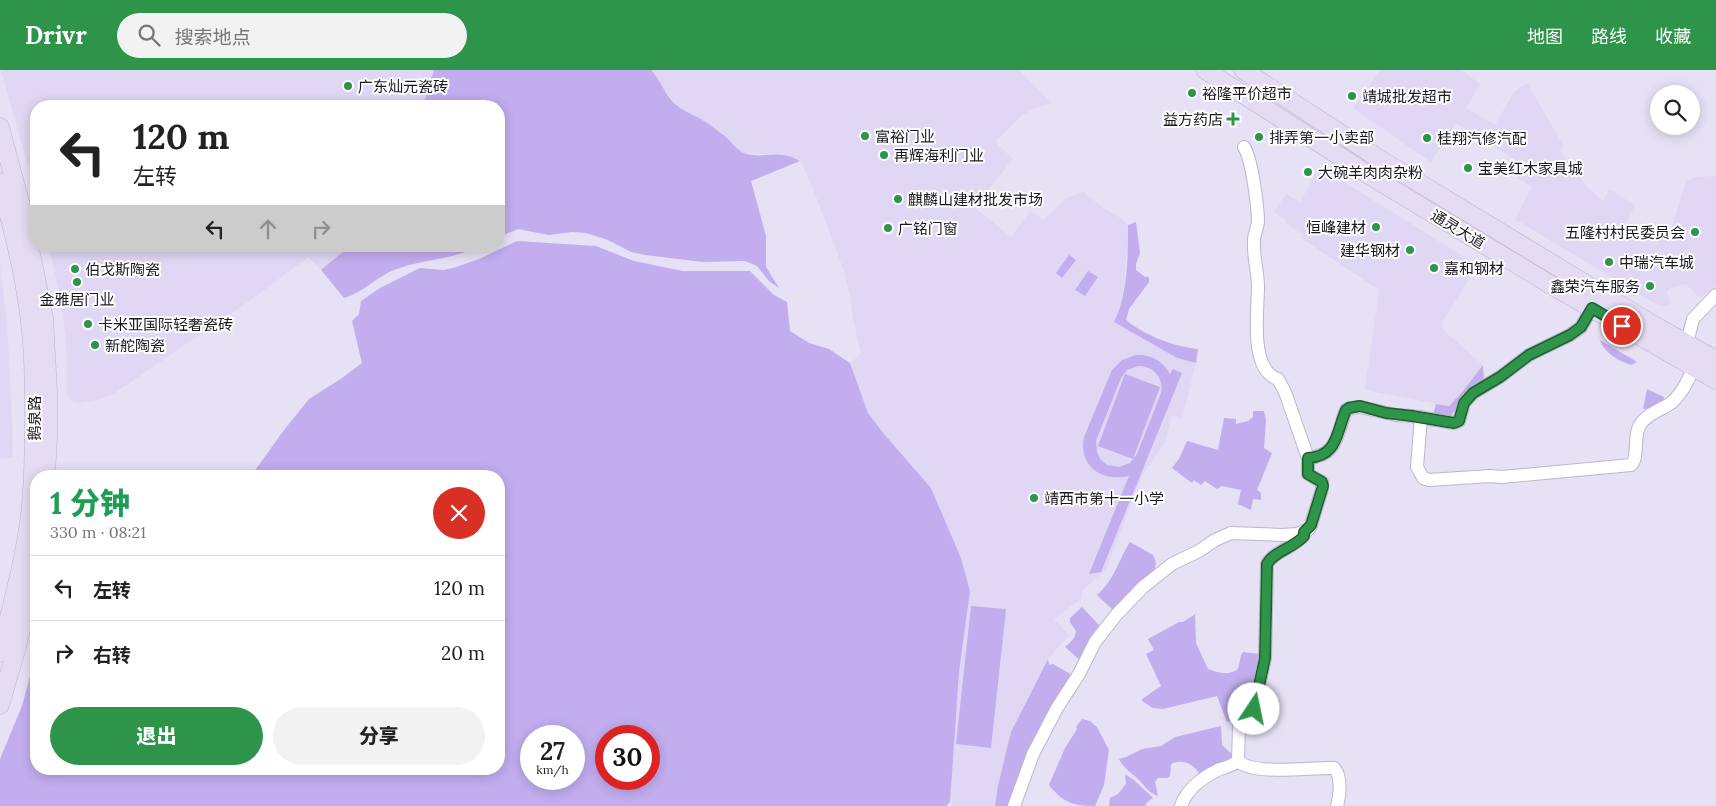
<!DOCTYPE html>
<html lang="zh">
<meta charset="utf-8">
<style>
body{margin:0;font-family:Lora,"Noto Sans SC",serif;background:#f2f2f2;color:#222;height:100vh;display:flex;flex-direction:column;font-size:19px;white-space:nowrap}
*{box-sizing:border-box;margin:0}
p{font-size:16px;color:#767676}
.icon{flex:none;width:28px;height:28px;fill:none;stroke:currentColor;stroke-width:2;stroke-linecap:round;stroke-linejoin:round}
.map{position:relative;flex:1;overflow:hidden}
.side{position:absolute;left:30px;top:400px;width:475px;height:305px;display:flex;flex-direction:column;background:#fff;border-radius:20px;box-shadow:0 2px 12px #0003}
.side>*{flex:none}
.guide{position:absolute;left:30px;top:30px;width:475px;height:152px;border-radius:20px;box-shadow:0 2px 12px #0003;background:#fff;color:#222;overflow:hidden}
.fabs{position:absolute;left:1650px;top:15px;display:grid;gap:10px}
.fabs a{display:grid;place-items:center;width:50px;height:50px;border-radius:50%;background:#fff;box-shadow:0 2px 12px #0003;font-size:25px}
.speed{position:absolute;left:520px;top:655px;display:flex;gap:10px;font-size:25px;font-weight:700;text-align:center}
.speed>*{display:grid;place-content:center;width:65px;height:65px;border-radius:50%;background:#fff;box-shadow:0 2px 12px #0003;line-height:1}
.speed small{font-size:12px;font-weight:400}
.speed .limit{border:8px solid #d22;background:#fff;color:#111}
.pin{position:absolute;display:grid;place-items:center;width:42px;height:42px;color:#fff;margin:-21px;border:2px solid #fff;border-radius:50%;box-shadow:0 1px 5px #0007}
.me{position:absolute;width:55px;margin:-28px;rotate:11deg;stroke-linejoin:round;filter:drop-shadow(0 0 4px #0008)}
.turn{display:flex;align-items:center;gap:18px;height:105px;padding:0 20px;font-size:22px}
.turn .icon{width:65px;height:65px;stroke-width:2.5}
.turn b{display:block;font-size:35px;line-height:42px}
.lanes{display:flex;align-items:center;height:48px;padding:0 20px;background:#0003;justify-content:center;gap:25px;direction:ltr}
.lanes .off{opacity:.35}
.round{display:grid;place-items:center;flex:none;width:52px;height:52px;border-radius:26px;background:#f2f2f2}
.headline{display:flex;align-items:center;justify-content:space-between;height:85px;padding:0 20px}
h1{font-size:30px;font-weight:800;line-height:38px;color:#1e9e55}
.cta{display:flex;gap:10px;margin-top:auto;padding:10px 20px}
.cta a{flex:1;height:58px;border-radius:30px;background:#2d944a;color:#fff;font-size:20px;font-weight:800;line-height:58px;text-align:center}
.cta a+a{background:#f2f2f2;color:#222}
ul{padding:0;list-style:none}
li{display:flex;align-items:center;gap:15px;height:65px;padding:0 20px;border-top:1px solid #e0e0e0}
li div{flex:1}
li b{display:block;font-size:19px}
li em{font-style:normal}
header{display:flex;align-items:center;gap:30px;box-sizing:border-box;height:70px;padding:0 25px;background:#2d944a;color:#fff}
header strong{font-size:24px}
nav{display:flex;gap:28px;margin-inline-start:auto;font-size:18px}
.search{width:350px;height:45px;background:#f2f2f2;display:flex;align-items:center;gap:12px;box-sizing:border-box;padding:0 18px;border-radius:28px;color:#767676;font-size:19px}
.map>svg:first-child{display:block}
</style>
<header>
<strong>Drivr</strong>
<div class="search"><svg class="icon" aria-label="search" viewBox="0 0 24 24"><circle cx="10" cy="10" r="6"/><path d="M15 15l6 6"/></svg>搜索地点</div>
<nav><a>地图</a><a>路线</a><a>收藏</a></nav>
</header>
<div class="map">
<svg width="1716" height="736" viewBox="0 0 1716 736">
<rect width="100%" height="100%" fill="#e6e1f5"/>
<g fill="#dfd7f3">
<path d="M 1,0 L 434,0 L 423,36 L 36,36 L 36,125 Z"/>
<path d="M 651,0 L 1019,0 L 1052,33 L 1031,40 L 1021,46 L 995,72 L 1013,89 L 974,137 L 1011,167 L 1030,141 L 1044,150 L 1066,128 L 1083,122 L 1105,139 L 1119,147 L 1128,155 L 1128,168 L 1124,217 L 1118,245 L 1114,252 L 1177,288 L 1196,293 L 1182,349 L 1171,345 L 1166,371 L 1142,406 L 1136,420 L 1107,498 L 1082,521 L 1082,528 L 1054,549 L 1069,565 L 1048,589 L 1026,632 L 998,716 L 995,736 L 951,736 L 952,694 L 959,602 L 970,521 L 961,488 L 931,418 L 884,364 L 868,343 L 850,293 L 861,284 L 853,249 L 850,226 L 844,201 L 814,121 L 801,91 L 791,86 L 782,84 L 754,84 L 744,83 L 735,77 L 727,69 L 675,34 L 656,5 Z"/>
<path d="M 1380,0 L 1461,0 L 1480,14 L 1466,38 L 1495,55 L 1514,22 L 1527,13 L 1561,71 L 1563,76 L 1561,81 L 1565,89 L 1573,95 L 1584,114 L 1603,131 L 1610,120 L 1635,135 L 1624,157 L 1633,163 L 1655,154 L 1671,170 L 1676,168 L 1672,156 L 1685,115 L 1688,111 L 1696,107 L 1716,106 L 1716,215 L 1702,227 L 1698,226 L 1686,214 L 1673,217 L 1669,219 L 1667,222 L 1670,233 L 1667,236 L 1656,234 L 1515,149 L 1532,117 L 1516,107 L 1522,94 L 1456,53 L 1431,92 L 1353,38 Z"/>
<path d="M 1320,97 L 1477,195 L 1442,253 L 1442,256 L 1444,261 L 1483,295 L 1463,321 L 1448,336 L 1365,320 L 1379,223 L 1378,219 L 1301,168 L 1303,165 L 1286,153 L 1287,151 L 1274,142 L 1286,124 L 1300,132 Z"/>
<path d="M 49,176 L 345,176 L 344,181 L 321,200 L 308,187 L 252,229 L 113,324 L 101,329 L 77,333 L 71,331 L 67,324 L 66,268 L 59,221 Z"/>
<path d="M 0,195 L 7,255 L 13,371 L 12,387 L 0,388 Z"/>
</g>
<g fill="#c2adef" fill-rule="evenodd">
<path d="M 434,0 L 651,0 C 661,10 665,25 675,34 C 682,40 691,44 699,48 C 708,53 718,61 727,68 C 732,73 737,80 744,83 C 765,90 778,78 800,91 L 751,111 L 766,166 L 766,197 L 779,218 L 769,211 L 757,196 L 745,191 L 703,192 L 645,185 L 631,182 L 608,170 L 586,163 L 572,162 L 549,165 L 518,159 L 499,167 L 499,36 L 423,36 Z"/>
<path d="M 1136,152 L 1140,183 L 1136,194 L 1136,200 L 1145,207 L 1149,207 L 1149,212 L 1129,239 L 1126,250 C 1144,265 1175,277 1198,279 L 1196,293 L 1177,288 L 1114,252 C 1128,224 1128,186 1128,155 Z"/>
<path d="M 517,171 L 596,176 L 634,191 L 683,201 L 750,201 L 774,225 L 787,232 L 790,261 L 809,273 L 829,279 L 850,293 L 868,343 L 884,364 L 931,418 L 961,488 L 970,521 L 959,602 L 950,732 L 946,736 L 0,736 L 0,689 L 22,636 L 36,584 L 36,699 L 499,699 L 499,406 L 251,406 L 284,360 L 309,329 L 342,308 L 362,293 L 352,251 L 359,244 L 361,231 L 380,218 L 420,198 L 444,200 L 453,198 L 479,189 ZM 531,666 L 574,666 L 574,709 L 531,709 ZM 606,666 L 649,666 L 649,709 L 606,709 Z"/>
<path d="M 345,176 L 480,176 C 453,190 422,189 394,200 C 376,207 363,223 344,228 L 321,200 L 344,181 Z"/>
<path d="M 1069,185 L 1076,190 L 1062,208 L 1056,203 Z"/>
<path d="M 1088,201 L 1098,207 L 1085,226 L 1075,220 Z"/>
<path d="M 1600,270 L 1637,292 L 1631,295 C 1620,292 1603,282 1600,270 Z"/>
<path d="M 1136,285 C 1151,284 1163,291 1170,304 L 1173,299 L 1182,303 L 1101,502 L 1089,504 L 1129,406 C 1103,412 1078,397 1084,367 L 1112,300 L 1122,290 ZM 1138,296 C 1154,296 1164,308 1161,323 L 1137,384 L 1130,393 L 1119,397 L 1107,395 L 1100,389 L 1097,382 L 1096,371 L 1121,308 L 1127,300 Z"/>
<path d="M 1483,295 L 1484,311 L 1458,335 L 1451,346 L 1446,347 L 1433,346 L 1436,334 L 1449,336 L 1463,321 Z"/>
<path d="M 1125,304 L 1160,317 L 1133,389 L 1098,376 Z"/>
<path d="M 1647,319 L 1664,327 L 1663,334 L 1658,338 L 1643,339 Z"/>
<path d="M 1253,341 L 1264,341 L 1266,350 L 1264,378 L 1272,383 L 1257,420 L 1261,423 L 1261,430 L 1253,429 L 1251,440 L 1238,434 L 1241,420 L 1222,416 L 1217,419 L 1205,411 L 1201,415 L 1194,410 L 1192,413 L 1172,398 L 1179,389 L 1187,371 L 1218,380 L 1224,348 L 1236,349 L 1236,354 L 1248,351 L 1253,347 Z"/>
<path d="M 1130,472 L 1153,485 L 1156,493 L 1153,505 L 1114,541 L 1097,525 C 1115,509 1118,491 1130,472 Z"/>
<path d="M 971,536 L 1006,539 L 991,678 L 956,674 Z"/>
<path d="M 1082,537 L 1100,556 C 1089,563 1087,580 1082,592 L 1065,577 C 1071,572 1075,569 1076,561 L 1070,552 L 1070,548 Z"/>
<path d="M 1197,543 L 1195,545 L 1196,573 L 1208,599 C 1218,603 1228,606 1238,599 L 1241,585 L 1243,582 L 1261,584 L 1248,641 L 1240,647 L 1227,652 L 1217,626 L 1163,639 L 1153,638 L 1142,631 L 1142,629 L 1161,616 L 1146,584 L 1154,580 L 1148,569 L 1179,552 L 1183,552 Z"/>
<path d="M 1048,589 L 1049,595 L 1053,594 L 1072,605 L 1008,736 L 995,736 L 998,716 L 1011,662 Z"/>
<path d="M 1082,649 L 1090,651 L 1097,657 L 1109,680 L 1104,715 L 1095,736 C 1074,736 1063,733 1049,715 L 1065,678 L 1077,659 L 1076,657 Z"/>
<path d="M 1221,656 L 1222,675 L 1233,685 L 1233,688 L 1200,706 C 1196,694 1181,688 1171,694 L 1170,706 L 1167,708 L 1158,708 L 1155,712 L 1158,726 C 1149,723 1145,716 1139,710 C 1131,702 1125,700 1119,689 L 1126,687 L 1142,679 L 1161,676 L 1175,667 Z"/>
<path d="M 1125,704 L 1134,710 L 1153,728 L 1147,732 L 1145,736 L 1109,736 L 1110,728 L 1118,724 L 1126,714 Z"/>
</g>
<g fill="none" stroke-linecap="round" stroke-linejoin="round">
<defs>
<g id="minor">
<path d="M 1687,273 L 1693,249 L 1716,225"/>
<path d="M 1421,347 L 1417,397 L 1423,408 L 1429,410 L 1490,406 L 1502,407 L 1631,395 C 1639,389 1633,365 1640,355 C 1646,344 1661,340 1671,333 C 1682,324 1688,310 1694,298"/>
<path d="M 1308,388 C 1338,386 1337,363 1346,340 L 1349,338 L 1360,337 L 1396,345 L 1412,346 L 1454,353 L 1459,351 L 1464,333 L 1473,323 L 1500,307 L 1529,285 L 1570,265 L 1581,257 L 1592,238"/>
<path d="M 1238,691 C 1254,706 1311,697 1334,698 C 1342,706 1340,726 1337,736"/>
<path d="M 1014,736 L 1033,684 L 1057,638 L 1079,604 L 1095,572 L 1117,544 L 1143,517 L 1172,494 L 1199,481 L 1215,470 L 1231,463 L 1282,465 L 1297,464 L 1309,459 L 1311,455 L 1322,419 L 1322,412 L 1308,404 L 1308,388 L 1285,322 L 1278,309 C 1249,300 1258,240 1258,217 C 1258,202 1253,187 1254,171 C 1254,164 1257,159 1258,152 C 1258,138 1252,89 1244,77"/>
<path d="M 1181,736 C 1187,718 1203,707 1220,699 C 1226,697 1232,696 1238,691 L 1239,657 L 1251,645 L 1254,639 L 1265,588 L 1267,494 C 1274,481 1294,478 1304,465 L 1304,462"/>
</g>
<g id="secondary">
<path d="M 1205,0 L 1369,105 L 1551,215 L 1716,310"/>
<path d="M 1243,0 L 1378,88 L 1647,251 L 1716,290"/>
<path d="M 0,57 L 22,139 L 44,248 L 48,321 L 48,366 L 46,406"/>
<path d="M 0,112 C 13,158 25,205 30,253 C 34,282 34,311 34,340 C 34,372 34,403 31,435 C 26,486 12,534 0,583"/>
<path d="M 0,635 L 17,577 L 36,491"/>
</g>
</defs>
<use href="#minor" stroke="#bbb6ca" stroke-width="14"/>
<use href="#secondary" stroke="#bbb6ca" stroke-width="19"/>
<use href="#minor" stroke="#fff" stroke-width="12"/>
<use href="#secondary" stroke="#e4dcf2" stroke-width="18"/>
</g>
<g fill="none" stroke-linecap="round" stroke-linejoin="round">
<defs>
<path id="route" d="M 1254,639 L 1265,588 L 1267,494 C 1274,481 1294,478 1304,466 L 1304,462 L 1311,455 L 1323,416 L 1322,412 L 1308,404 L 1308,388 C 1338,386 1336,363 1346,340 L 1349,338 L 1360,336 L 1386,343 L 1412,346 L 1454,353 L 1459,351 L 1464,333 L 1473,323 L 1500,307 L 1529,285 L 1570,265 L 1581,257 L 1592,238 L 1622,256"/>
</defs>
<use href="#route" stroke="#1d6030" stroke-width="12"/>
<use href="#route" stroke="#2d944a" stroke-width="9"/>
</g>
<g fill="#2d944a" stroke="#fff" stroke-width="2">
<circle cx="348" cy="16" r="5"/>
<circle cx="1192" cy="23" r="5"/>
<circle cx="1352" cy="26" r="5"/>
<path d="M1230.5 41.5h5v5h5v5h-5v5h-5v-5h-5v-5h5z"/>
<circle cx="865" cy="66" r="5"/>
<circle cx="1259" cy="67" r="5"/>
<circle cx="1427" cy="68" r="5"/>
<circle cx="884" cy="85" r="5"/>
<circle cx="1468" cy="98" r="5"/>
<circle cx="1308" cy="102" r="5"/>
<circle cx="898" cy="129" r="5"/>
<circle cx="1376" cy="157" r="5"/>
<circle cx="888" cy="158" r="5"/>
<circle cx="1695" cy="162" r="5"/>
<circle cx="1410" cy="180" r="5"/>
<circle cx="1609" cy="192" r="5"/>
<circle cx="1434" cy="198" r="5"/>
<circle cx="75" cy="199" r="5"/>
<circle cx="77" cy="212" r="5"/>
<circle cx="1650" cy="216" r="5"/>
<circle cx="88" cy="254" r="5"/>
<circle cx="95" cy="275" r="5"/>
<circle cx="1034" cy="428" r="5"/>
</g>
<g text-anchor="middle" dominant-baseline="central" stroke-width="4" stroke-linejoin="round" paint-order="stroke">
<g font-size="15" fill="#1a181f" stroke="#fff" text-anchor="start">
<text x="358" y="16">广东灿元瓷砖</text>
<text x="1202" y="23">裕隆平价超市</text>
<text x="1362" y="26">靖城批发超市</text>
<text x="1223" y="49" text-anchor="end">益方药店</text>
<text x="875" y="66">富裕门业</text>
<text x="1269" y="67">排弄第一小卖部</text>
<text x="1437" y="68">桂翔汽修汽配</text>
<text x="894" y="85">再辉海利门业</text>
<text x="1478" y="98">宝美红木家具城</text>
<text x="1318" y="102">大碗羊肉肉杂粉</text>
<text x="908" y="129">麒麟山建材批发市场</text>
<text x="1366" y="157" text-anchor="end">恒峰建材</text>
<text x="898" y="158">广铭门窗</text>
<text x="1685" y="162" text-anchor="end">五隆村村民委员会</text>
<text x="1400" y="180" text-anchor="end">建华钢材</text>
<text x="1619" y="192">中瑞汽车城</text>
<text x="1444" y="198">嘉和钢材</text>
<text x="85" y="199">伯戈斯陶瓷</text>
<text x="1640" y="216" text-anchor="end">鑫荣汽车服务</text>
<text x="77" y="229" text-anchor="middle">金雅居门业</text>
<text x="98" y="254">卡米亚国际轻奢瓷砖</text>
<text x="105" y="275">新舵陶瓷</text>
<text x="1044" y="428">靖西市第十一小学</text>
</g>
<g font-size="15" fill="#1a181f" stroke="#fff">
<text transform="translate(1458 159) rotate(31)">通灵大道</text>
<text transform="translate(34 348) rotate(-90)">鹅泉路</text>
</g>
</g>
</svg>
<div class="fabs">
<a><svg class="icon" aria-label="search" viewBox="0 0 24 24"><circle cx="10" cy="10" r="6"/><path d="M15 15l6 6"/></svg></a>
</div>
<div class="speed"><div>27<small>km/h</small></div><div class="limit">30</div></div>
<div class="pin" style="left:1622px;top:256px;background:#d93025"><svg class="icon" aria-label="arrive" viewBox="0 0 24 24"><path d="M6 21V4h12l-3 4 3 4H6"/></svg></div>
<svg class="me" style="left:1254px;top:639px" viewBox="-20 -20 40 40"><circle r="19" fill="#fff"/><path d="M0-13L10 11 0 6-10 11z" fill="#2d944a"/></svg>
<div class="guide">
<div class="turn"><svg class="icon" aria-label="left" viewBox="0 0 24 24"><path d="M17 20v-9H6M10 6l-5 5 5 5"/></svg><div><b>120 m</b>左转</div></div>
<div class="lanes"><svg class="icon" aria-label="left" viewBox="0 0 24 24"><path d="M17 20v-9H6M10 6l-5 5 5 5"/></svg><svg class="icon off" aria-label="ahead" viewBox="0 0 24 24"><path d="M12 20V5M6 11l6-6 6 6"/></svg><svg class="icon off" aria-label="right" viewBox="0 0 24 24"><path d="M7 20v-9h11M14 6l5 5-5 5"/></svg></div>
</div>
<section class="side">
<div class="headline"><div><h1>1 分钟</h1><p>330 m · 08:21</p></div><a class="round" style="background:#d93025;color:#fff"><svg class="icon" aria-label="close" viewBox="0 0 24 24"><path d="M6 6l12 12M18 6L6 18"/></svg></a></div>
<ul>
<li><svg class="icon" aria-label="left" viewBox="0 0 24 24"><path d="M17 20v-9H6M10 6l-5 5 5 5"/></svg><div><b>左转</b></div><em>120 m</em></li>
<li><svg class="icon" aria-label="right" viewBox="0 0 24 24"><path d="M7 20v-9h11M14 6l5 5-5 5"/></svg><div><b>右转</b></div><em>20 m</em></li>
</ul>
<div class="cta"><a>退出</a><a>分享</a></div>
</section>
</div>
